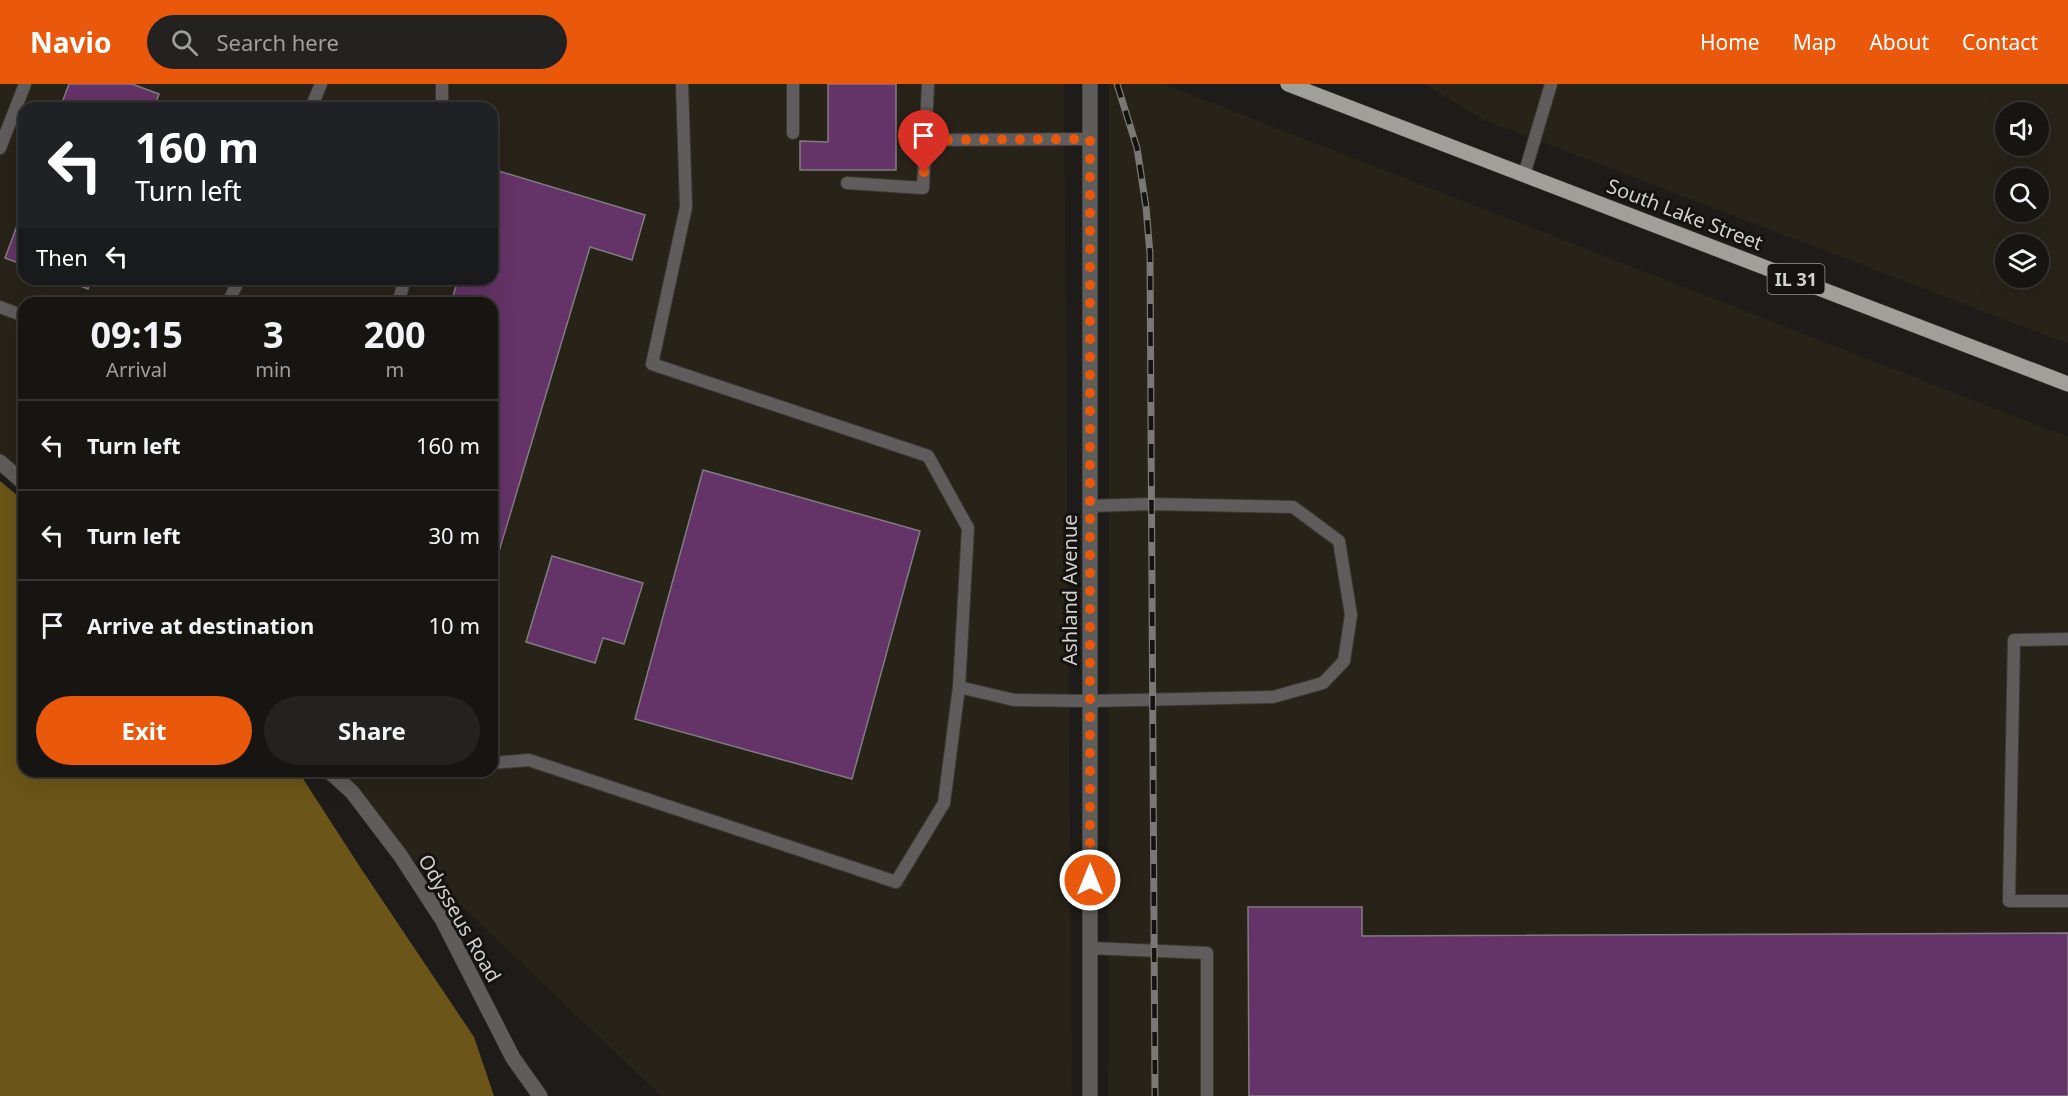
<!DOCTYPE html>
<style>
body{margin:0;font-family:"Noto Sans",sans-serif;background:#232220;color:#f1f3f6;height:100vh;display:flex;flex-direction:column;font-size:22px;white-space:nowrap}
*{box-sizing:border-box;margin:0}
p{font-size:20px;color:#9e9f9f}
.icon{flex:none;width:33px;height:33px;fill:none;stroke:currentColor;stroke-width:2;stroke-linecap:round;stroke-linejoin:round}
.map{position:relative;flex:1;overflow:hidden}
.sheet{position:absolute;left:18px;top:213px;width:480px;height:480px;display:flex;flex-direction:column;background:#161512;border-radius:18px;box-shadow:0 6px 24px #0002,0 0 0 2px #353432}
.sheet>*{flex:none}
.guide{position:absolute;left:18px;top:18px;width:480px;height:183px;border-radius:18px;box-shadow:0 6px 24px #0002,0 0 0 2px #353432;background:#202124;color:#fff;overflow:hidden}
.tools{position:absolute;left:1995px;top:18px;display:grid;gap:12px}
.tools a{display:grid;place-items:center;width:54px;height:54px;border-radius:50%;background:#161512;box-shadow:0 6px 24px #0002,0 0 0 2px #353432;font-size:30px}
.pin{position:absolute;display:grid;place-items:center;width:51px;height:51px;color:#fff;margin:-62px -26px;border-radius:50% 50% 50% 0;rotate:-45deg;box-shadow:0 0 6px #0007}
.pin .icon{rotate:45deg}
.me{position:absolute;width:66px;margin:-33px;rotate:0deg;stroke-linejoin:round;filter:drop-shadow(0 0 4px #0008)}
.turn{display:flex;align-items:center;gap:21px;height:126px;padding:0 18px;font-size:27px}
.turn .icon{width:78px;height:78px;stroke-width:2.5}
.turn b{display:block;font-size:42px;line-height:51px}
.then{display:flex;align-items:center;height:57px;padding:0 18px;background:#0003;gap:12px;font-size:22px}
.eta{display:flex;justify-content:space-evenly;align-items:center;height:102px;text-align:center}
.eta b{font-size:36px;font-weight:700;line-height:42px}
.action{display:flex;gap:12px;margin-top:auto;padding:12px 18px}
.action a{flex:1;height:69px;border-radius:36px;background:#ea580c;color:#fff;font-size:24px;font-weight:700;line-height:69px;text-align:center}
.action a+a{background:#232220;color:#f1f3f6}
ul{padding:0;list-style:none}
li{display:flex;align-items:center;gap:18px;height:90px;padding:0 18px;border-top:2px solid #353432}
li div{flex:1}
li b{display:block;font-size:22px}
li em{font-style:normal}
header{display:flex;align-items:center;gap:36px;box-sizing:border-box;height:84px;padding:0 30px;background:#ea580c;color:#fff}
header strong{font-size:28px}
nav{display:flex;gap:33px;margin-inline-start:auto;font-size:21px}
.search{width:420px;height:54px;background:#232220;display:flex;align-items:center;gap:15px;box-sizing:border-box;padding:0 21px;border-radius:33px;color:#9e9f9f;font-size:22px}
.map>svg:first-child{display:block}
</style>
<header>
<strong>Navio</strong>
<div class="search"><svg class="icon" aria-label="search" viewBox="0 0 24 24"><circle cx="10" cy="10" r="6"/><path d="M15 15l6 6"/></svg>Search here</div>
<nav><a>Home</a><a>Map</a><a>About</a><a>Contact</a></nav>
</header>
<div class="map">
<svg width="2068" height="1012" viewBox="0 0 2068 1012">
<rect width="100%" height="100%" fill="#1e1c18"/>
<g fill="#272319" fill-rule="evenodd">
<path d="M 0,0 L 1064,0 L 1072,1012 L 661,1012 L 320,687 L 492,687 L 492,219 L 24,219 L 24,405 L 0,383 ZM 24,24 L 492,24 L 492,195 L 24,195 Z"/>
<path d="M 1109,0 L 1164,0 L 2068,353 L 2068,1012 L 1108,1012 Z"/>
<path d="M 1424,0 L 2068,0 L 2068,260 L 1484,36 ZM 2006,28 L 2038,28 L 2038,62 L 2006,62 ZM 2006,94 L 2038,94 L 2038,128 L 2006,128 ZM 2006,160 L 2038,160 L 2038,194 L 2006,194 Z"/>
</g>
<path fill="#6b5518" d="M 0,397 L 24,417 L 24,687 L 298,687 L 360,783 L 474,953 L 494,1012 L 0,1012 Z"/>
<g fill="#643367" stroke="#817c81" stroke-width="1.5">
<path d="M 69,0 L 132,0 L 159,10 L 154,24 L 60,24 Z"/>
<path d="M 828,0 L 896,0 L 896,86 L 800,86 L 800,57 L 828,58 Z"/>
<path d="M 492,85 L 645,131 L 632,176 L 590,163 L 492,491 L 492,219 L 451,219 L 458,195 L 492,195 Z"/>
<path d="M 24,123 L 24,181 L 5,174 Z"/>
<path d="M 62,195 L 91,195 L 88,205 Z"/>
<path d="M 703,386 L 920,447 L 852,695 L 635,635 Z"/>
<path d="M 552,472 L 643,499 L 624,560 L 603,554 L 595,579 L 526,558 Z"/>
<path d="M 1248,823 L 1362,823 L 1362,852 L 2068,849 L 2068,1012 L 1249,1012 Z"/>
</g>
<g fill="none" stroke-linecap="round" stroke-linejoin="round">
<defs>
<g id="service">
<path d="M 682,0 L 686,123 L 652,280 L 928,372 L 968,444 L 959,603 L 1014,616 L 1090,617 L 1273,613 L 1323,599 L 1344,577 L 1351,531 L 1339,457 L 1293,423 L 1151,420 L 1090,422"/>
<path d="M 793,0 L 793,49"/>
<path d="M 311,24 L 321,0"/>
<path d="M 442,24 L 442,0"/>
<path d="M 926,56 L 1090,55"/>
<path d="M 0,64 L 25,0"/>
<path d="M 1524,91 L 1551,0"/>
<path d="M 847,99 L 923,104 L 928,0"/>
<path d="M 228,219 L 239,195"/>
<path d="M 398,219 L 405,195"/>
<path d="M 0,223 L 24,232"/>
<path d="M 2068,555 L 2014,556 L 2009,817 L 2068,817"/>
<path d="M 492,679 L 529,676 L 896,798 L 944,719 L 959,603"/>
<path d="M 1090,864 L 1207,869 L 1207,1012"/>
</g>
<g id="minor">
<path d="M 0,378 L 24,399"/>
<path d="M 329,687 L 352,708 L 400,771 L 443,837 L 513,974 L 540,1012"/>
<path d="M 1090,1012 L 1090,0"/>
</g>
<path id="primary" d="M 1288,0 L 2068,300"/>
</defs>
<use href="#service" stroke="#3b3935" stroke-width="14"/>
<use href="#minor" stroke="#3b3935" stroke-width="16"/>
<use href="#primary" stroke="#3b3935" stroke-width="16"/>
<use href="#service" stroke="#5e5d5b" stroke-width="12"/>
<use href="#minor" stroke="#5e5d5b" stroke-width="15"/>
<use href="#primary" stroke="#a19f9a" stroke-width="15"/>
<defs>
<path id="rail" d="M 1117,0 L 1137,64 L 1146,123 L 1150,170 L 1155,1012"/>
</defs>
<use href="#rail" stroke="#797874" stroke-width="7"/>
<use href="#rail" stroke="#15130f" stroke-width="4.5" stroke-dasharray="14" stroke-linecap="butt"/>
</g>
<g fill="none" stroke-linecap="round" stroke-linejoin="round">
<path stroke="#ea580c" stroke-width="10" stroke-dasharray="0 18" d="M 924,88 L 926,56 L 1090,55 L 1090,796"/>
</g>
<g text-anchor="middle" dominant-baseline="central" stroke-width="6" stroke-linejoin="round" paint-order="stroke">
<rect fill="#15130f" stroke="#999895" stroke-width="1.5" x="1767.5" y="180" width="57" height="30" rx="4.5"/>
<g font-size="18" font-weight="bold" fill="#d2d1ce">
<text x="1796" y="195">IL 31</text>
</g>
<g font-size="20" fill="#d2d1ce" stroke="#15130f">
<text transform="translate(1685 130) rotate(21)">South Lake Street</text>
<text transform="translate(1069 506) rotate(-90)">Ashland Avenue</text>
<text transform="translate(460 834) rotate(60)">Odysseus Road</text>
</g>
</g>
</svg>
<div class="tools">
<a><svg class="icon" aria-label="sound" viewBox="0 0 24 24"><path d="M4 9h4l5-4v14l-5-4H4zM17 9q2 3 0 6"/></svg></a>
<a><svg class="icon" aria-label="search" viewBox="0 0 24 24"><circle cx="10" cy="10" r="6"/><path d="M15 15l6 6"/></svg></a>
<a><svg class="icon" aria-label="layers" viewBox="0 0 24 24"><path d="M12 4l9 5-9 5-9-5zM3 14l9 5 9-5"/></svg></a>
</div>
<div class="pin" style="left:924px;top:88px;background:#d93025"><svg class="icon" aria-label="arrive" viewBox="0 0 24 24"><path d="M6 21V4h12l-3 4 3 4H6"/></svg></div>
<svg class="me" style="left:1090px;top:796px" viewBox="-20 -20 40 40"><circle r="17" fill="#ea580c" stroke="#fff" stroke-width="3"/><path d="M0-11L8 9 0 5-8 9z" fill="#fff"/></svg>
<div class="guide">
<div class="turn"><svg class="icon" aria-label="left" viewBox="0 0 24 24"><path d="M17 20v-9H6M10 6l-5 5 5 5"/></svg><div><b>160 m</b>Turn left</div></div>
<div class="then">Then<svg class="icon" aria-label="left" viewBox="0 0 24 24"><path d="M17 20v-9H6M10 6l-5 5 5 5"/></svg></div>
</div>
<section class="sheet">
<div class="eta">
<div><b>09:15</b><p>Arrival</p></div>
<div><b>3</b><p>min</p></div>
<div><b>200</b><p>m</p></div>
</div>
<ul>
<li><svg class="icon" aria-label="left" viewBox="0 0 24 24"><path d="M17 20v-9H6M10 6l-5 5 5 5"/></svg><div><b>Turn left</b></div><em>160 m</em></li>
<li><svg class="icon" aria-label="left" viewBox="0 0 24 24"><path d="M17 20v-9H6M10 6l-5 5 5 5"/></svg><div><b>Turn left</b></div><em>30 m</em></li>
<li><svg class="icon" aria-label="arrive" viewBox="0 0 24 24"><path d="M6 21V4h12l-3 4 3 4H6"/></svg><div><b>Arrive at destination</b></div><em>10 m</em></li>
</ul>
<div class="action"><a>Exit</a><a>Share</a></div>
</section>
</div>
